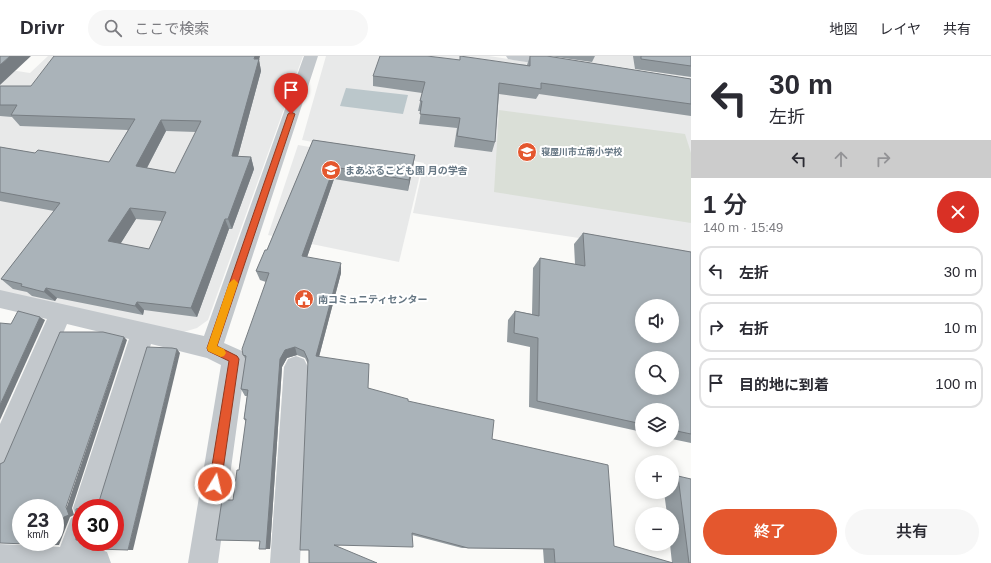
<!DOCTYPE html>
<html lang="ja">
<meta charset="utf-8">
<style>
body{margin:0;font-family:Arial,"Noto Sans JP",sans-serif;background:#f7f7f7;color:#2b2b33;height:100vh;display:flex;flex-direction:column;font-size:15px;white-space:nowrap}
*{box-sizing:border-box;margin:0}
p{font-size:13px;color:#7c7c81}
.icon{flex:none;width:22px;height:22px;fill:none;stroke:currentColor;stroke-width:2;stroke-linecap:round;stroke-linejoin:round}
.map{position:relative;flex:1;overflow:hidden}
.drawer{display:flex;flex-direction:column;background:#fff;width:300px}
.drawer>*{flex:none}
.hud{background:#fff;color:#2b2b33;overflow:hidden}
.tools{position:absolute;left:635px;top:243px;display:grid;gap:8px}
.tools a{display:grid;place-items:center;width:44px;height:44px;border-radius:50%;background:#fff;box-shadow:0 2px 10px #0003;font-size:20px}
.speed{position:absolute;left:12px;top:443px;display:flex;gap:8px;font-size:20px;font-weight:700;text-align:center}
.speed>*{display:grid;place-content:center;width:52px;height:52px;border-radius:50%;background:#fff;box-shadow:0 2px 10px #0003;line-height:1}
.speed small{font-size:10px;font-weight:400}
.speed .limit{border:6px solid #d22;background:#fff;color:#111}
.pin{position:absolute;display:grid;place-items:center;width:34px;height:34px;color:#fff;margin:-41px -17px;border-radius:50% 50% 50% 0;rotate:-45deg;box-shadow:0 0 4px #0007}
.pin .icon{rotate:45deg}
.me{position:absolute;width:44px;margin:-22px;rotate:9deg;stroke-linejoin:round;filter:drop-shadow(0 0 3px #0008)}
.turn{display:flex;align-items:center;gap:14px;height:84px;padding:0 12px;font-size:18px}
.turn .icon{width:52px;height:52px;stroke-width:2.5}
.turn b{display:block;font-size:28px;line-height:34px}
.lanes{display:flex;align-items:center;height:38px;padding:0 12px;background:#0003;justify-content:center;gap:20px;direction:ltr}
.lanes .off{opacity:.35}
.round{display:grid;place-items:center;flex:none;width:42px;height:42px;border-radius:21px;background:#f7f7f7}
.head{display:flex;align-items:center;justify-content:space-between;height:68px;padding:0 12px}
h1{font-size:24px;font-weight:600;line-height:30px}
.cta{display:flex;gap:8px;margin-top:auto;padding:8px 12px}
.cta a{flex:1;height:46px;border-radius:24px;background:#e4572e;color:#fff;font-size:16px;font-weight:600;line-height:46px;text-align:center}
.cta a+a{background:#f7f7f7;color:#2b2b33}
ul{padding:0;list-style:none}
li{display:flex;align-items:center;gap:12px;height:50px;margin:0 8px 6px;padding:0 4px;border:2px solid #e1e1e2;border-radius:12px}
li div{flex:1}
li b{display:block;font-size:15px}
li em{font-style:normal}
header{display:flex;align-items:center;gap:24px;box-sizing:border-box;height:56px;padding:0 20px;background:#fff;border-bottom:1px solid #e1e1e2}
header strong{font-size:19px}
nav{display:flex;gap:22px;margin-inline-start:auto;font-size:14px}
.search{width:280px;height:36px;background:#f7f7f7;display:flex;align-items:center;gap:10px;box-sizing:border-box;padding:0 14px;border-radius:22px;color:#7c7c81;font-size:15px}
main{display:flex;flex:1;min-height:0}
.map>svg:first-child{display:block}
</style>
<header>
<strong>Drivr</strong>
<div class="search"><svg class="icon" aria-label="search" viewBox="0 0 24 24"><circle cx="10" cy="10" r="6"/><path d="M15 15l6 6"/></svg>ここで検索</div>
<nav><a>地図</a><a>レイヤ</a><a>共有</a></nav>
</header>
<main>
<div class="map">
<svg width="691" height="507" viewBox="0 0 691 507">
<rect width="100%" height="100%" fill="#fafaf8"/>
<g fill="#e8e9e9">
<path d="M 48,0 L 303,0 L 208,264 L 197,272 L 180,277 L 0,238 L 0,18 L 4,13 L 30,17 Z"/>
<path d="M 326,0 L 489,0 L 691,31 L 691,199 L 413,157 L 424,107 L 302,84 Z"/>
<path d="M 550,0 L 691,0 L 691,22 Z"/>
<path d="M 298,89 L 422,110 L 399,206 L 268,179 Z"/>
</g>
<path fill="#dadfd7" d="M 499,54 L 685,78 L 691,97 L 691,167 L 494,136 Z"/>
<path fill="#bbc7cb" d="M 346,32 L 408,39 L 403,58 L 340,50 Z"/>
<g fill="none" stroke-linecap="round" stroke-linejoin="round">
<g fill="#c3c8cc" fill-rule="evenodd">
<path d="M 304,0 L 318,0 L 224,287 L 242,295 L 246,303 L 218,507 L 188,507 L 221,309 L 207,302 L 151,288 L 101,452 L 81,452 L 81,486 L 91,486 L 89,492 L 96,492 L 107,496 L 111,507 L 0,507 L 0,488 L 60,491 L 71,462 L 76,460 L 73,452 L 129,283 L 67,268 L 9,407 L 0,411 L 0,368 L 47,263 L 0,252 L 0,234 L 204,280 Z"/>
<path d="M 506,0 L 541,0 L 564,4 L 566,7 L 564,10 L 559,11 L 513,4 L 508,3 Z"/>
<path d="M 296,300 L 304,303 L 308,311 L 300,507 L 270,507 L 284,311 L 288,303 Z"/>
</g>
</g>
<g fill="#929a9f" fill-rule="evenodd">
<path d="M 530,0 L 547,0 L 691,23 L 691,60 L 539,38 L 536,43 L 499,38 L 495,86 L 492,96 L 454,91 L 457,72 L 419,68 L 421,55 L 418,55 L 422,37 L 373,30 L 373,20 L 459,4 L 527,9 Z"/>
<path d="M 550,0 L 595,0 L 592,6 Z"/>
<path d="M 633,0 L 691,0 L 691,21 L 635,13 Z"/>
<path d="M 259,4 L 261,15 L 238,100 L 251,101 L 254,113 L 232,173 L 229,173 L 197,261 L 144,254 L 143,259 L 57,242 L 55,245 L 32,240 L 27,236 L 13,233 L 1,223 L 54,155 L 0,145 L 0,91 L 35,97 L 109,106 L 128,74 L 20,70 L 12,61 L 0,60 L 0,30 L 31,30 ZM 166,75 L 196,76 L 175,117 L 147,112 ZM 136,163 L 162,165 L 149,193 L 120,188 Z"/>
<path d="M 313,84 L 415,99 L 408,135 L 334,123 L 307,201 L 341,217 L 319,301 L 368,332 L 408,345 L 492,383 L 614,490 L 672,507 L 670,488 L 672,488 L 672,458 L 667,458 L 664,436 L 672,436 L 672,421 L 678,420 L 691,507 L 544,507 L 543,493 L 462,492 L 412,479 L 334,490 L 309,507 L 308,308 L 305,302 L 297,299 L 287,302 L 282,311 L 270,493 L 260,486 L 233,444 L 239,414 L 246,366 L 244,363 L 247,340 L 245,340 L 241,333 L 246,304 L 243,299 L 266,226 L 260,224 L 256,215 L 267,194 Z"/>
<path d="M 583,177 L 691,196 L 691,387 L 672,383 L 672,354 L 642,354 L 642,376 L 529,351 L 530,291 L 507,286 L 508,264 L 515,255 L 532,258 L 533,212 L 540,202 L 575,208 L 574,188 Z"/>
</g>
<g fill="#777d82">
<path d="M 10,0 L 31,0 L 0,29 L 0,9 Z"/>
<path d="M 255,0 L 260,0 L 259,4 L 261,15 L 235,111 L 232,100 Z"/>
<path d="M 161,64 L 166,75 L 142,121 L 136,110 Z"/>
<path d="M 415,99 L 413,111 L 408,135 L 409,124 Z"/>
<path d="M 251,101 L 254,113 L 232,173 L 228,163 Z"/>
<path d="M 334,111 L 334,123 L 304,210 L 302,200 Z"/>
<path d="M 130,152 L 136,163 L 116,195 L 108,185 Z"/>
<path d="M 225,163 L 229,173 L 197,261 L 191,252 Z"/>
<path d="M 341,207 L 341,217 L 317,308 L 316,300 Z"/>
<path d="M 46,232 L 57,242 L 55,245 L 44,236 Z"/>
<path d="M 137,246 L 144,254 L 143,259 L 135,250 Z"/>
<path d="M 40,261 L 45,264 L 0,364 L 0,349 Z"/>
<path d="M 124,281 L 127,284 L 72,452 L 74,459 L 70,461 L 59,489 L 53,489 L 55,486 Z"/>
<path d="M 295,291 L 297,299 L 287,302 L 282,311 L 270,493 L 266,493 L 280,303 L 285,294 Z"/>
<path d="M 177,293 L 180,297 L 133,494 L 128,494 Z"/>
</g>
<g fill="#aab3b9" stroke="#777d82" fill-rule="evenodd">
<path d="M 0,0 L 10,0 L 0,9 Z"/>
<path d="M 54,0 L 255,0 L 254,3 L 259,3 L 232,100 L 251,101 L 228,163 L 225,163 L 191,252 L 137,246 L 135,250 L 46,232 L 44,236 L 21,230 L 22,228 L 1,223 L 60,147 L 0,136 L 0,91 L 35,97 L 38,94 L 109,106 L 135,63 L 11,59 L 17,49 L 0,49 L 0,30 L 31,30 ZM 161,64 L 201,65 L 175,117 L 136,110 ZM 130,152 L 166,156 L 149,193 L 108,185 Z"/>
<path d="M 380,0 L 427,0 L 460,4 L 460,0 L 530,10 L 530,0 L 547,0 L 691,23 L 691,48 L 541,27 L 541,33 L 499,27 L 495,86 L 457,80 L 460,62 L 420,58 L 422,45 L 420,45 L 425,26 L 373,20 Z"/>
<path d="M 641,0 L 691,0 L 691,10 L 641,3 Z"/>
<path d="M 313,84 L 415,99 L 409,124 L 334,111 L 302,200 L 341,207 L 316,300 L 369,308 L 368,332 L 408,343 L 408,345 L 494,364 L 492,383 L 608,409 L 614,490 L 673,507 L 555,507 L 554,493 L 468,492 L 412,477 L 413,491 L 334,489 L 377,507 L 309,507 L 309,494 L 300,494 L 308,304 L 304,295 L 295,291 L 285,294 L 280,303 L 266,493 L 259,493 L 260,485 L 216,484 L 222,444 L 233,444 L 237,414 L 239,414 L 246,363 L 244,363 L 248,334 L 241,333 L 246,300 L 243,299 L 242,293 L 269,217 L 256,215 L 265,194 L 267,194 Z"/>
<path d="M 583,177 L 691,196 L 691,378 L 672,374 L 672,354 L 642,354 L 642,368 L 537,345 L 538,282 L 514,277 L 515,255 L 539,260 L 540,202 L 585,210 ZM 642,250 L 672,250 L 672,280 L 642,280 ZM 642,302 L 672,302 L 672,332 L 642,332 Z"/>
<path d="M 18,255 L 40,261 L 0,349 L 0,267 L 11,268 Z"/>
<path d="M 60,276 L 103,276 L 124,281 L 66,451 L 69,459 L 64,461 L 55,485 L 55,452 L 21,452 L 21,486 L 55,486 L 53,489 L 0,487 L 0,408 L 4,406 Z"/>
<path d="M 147,291 L 172,292 L 177,293 L 128,494 L 97,493 L 85,490 L 86,486 L 115,486 L 115,452 L 88,452 L 97,452 Z"/>
<path d="M 678,420 L 691,423 L 691,507 L 689,507 Z"/>
<path d="M 81,452 L 81,484 L 76,484 L 76,453 Z"/>
</g>
<path fill="#e4572e" stroke="#94391e" d="M 291,56 L 295,58 L 217,290 L 237,300 L 239,303 L 221,428 L 219,432 L 215,434 L 211,432 L 209,428 L 229,305 L 208,295 L 207,292 L 288,58 Z"/>
<path fill="#f59e0b" d="M 234,223 L 238,227 L 217,290 L 224,293 L 226,297 L 224,300 L 221,301 L 208,295 L 207,292 L 229,227 Z"/>
<defs>
<symbol id="school-disc" viewBox="-11 -11 22 22"><circle r="9.5" fill="#e4572e" stroke="#fff"/><path d="M0-5L7-2L0 1L-7-2ZM-4 1L0 2.5L4 1V4Q0 6-4 4Z" fill="#fff"/></symbol>
<symbol id="civic-disc" viewBox="-11 -11 22 22"><circle r="9.5" fill="#e4572e" stroke="#fff"/><path d="M-.6-6.5H3V-4.5H.6V-3L4-1V1h2V6H-6V1h2V-1L-.6-3ZM-1.2 2.5V6h2.4V2.5Z" fill="#fff"/></symbol>
</defs>
<g fill-rule="evenodd">
<use href="#school-disc" x="516" y="85" width="22" height="22"/>
<use href="#school-disc" x="320" y="103" width="22" height="22"/>
<use href="#civic-disc" x="293" y="232" width="22" height="22"/>
</g>
<g text-anchor="middle" dominant-baseline="central" stroke-width="4" stroke-linejoin="round" paint-order="stroke">
<g font-size="9" font-weight="bold" fill="#657683" stroke="#fff" text-anchor="start">
<text x="541" y="96">寝屋川市立南小学校</text>
</g>
<g font-size="10" font-weight="bold" fill="#657683" stroke="#fff" text-anchor="start">
<text x="345" y="114">まあぶるこども園 月の学舎</text>
<text x="318" y="243">南コミュニティセンター</text>
</g>
</g>
</svg>
<div class="tools">
<a><svg class="icon" aria-label="sound" viewBox="0 0 24 24"><path d="M4 9h4l5-4v14l-5-4H4zM17 9q2 3 0 6"/></svg></a>
<a><svg class="icon" aria-label="search" viewBox="0 0 24 24"><circle cx="10" cy="10" r="6"/><path d="M15 15l6 6"/></svg></a>
<a><svg class="icon" aria-label="layers" viewBox="0 0 24 24"><path d="M12 4l9 5-9 5-9-5zM3 14l9 5 9-5"/></svg></a>
<a>+</a>
<a>−</a>
</div>
<div class="speed"><div>23<small>km/h</small></div><div class="limit">30</div></div>
<div class="pin" style="left:291px;top:58px;background:#d93025"><svg class="icon" aria-label="arrive" viewBox="0 0 24 24"><path d="M6 21V4h12l-3 4 3 4H6"/></svg></div>
<svg class="me" style="left:215px;top:428px" viewBox="-20 -20 40 40"><circle r="17" fill="#e4572e" stroke="#fff" stroke-width="3"/><path d="M0-11L8 9 0 5-8 9z" fill="#fff"/></svg>
</div>
<section class="drawer">
<div class="hud">
<div class="turn"><svg class="icon" aria-label="left" viewBox="0 0 24 24"><path d="M17 20v-9H6M10 6l-5 5 5 5"/></svg><div><b>30 m</b>左折</div></div>
<div class="lanes"><svg class="icon" aria-label="left" viewBox="0 0 24 24"><path d="M17 20v-9H6M10 6l-5 5 5 5"/></svg><svg class="icon off" aria-label="ahead" viewBox="0 0 24 24"><path d="M12 20V5M6 11l6-6 6 6"/></svg><svg class="icon off" aria-label="right" viewBox="0 0 24 24"><path d="M7 20v-9h11M14 6l5 5-5 5"/></svg></div>
</div>
<div class="head"><div><h1>1 分</h1><p>140 m · 15:49</p></div><a class="round" style="background:#d93025;color:#fff"><svg class="icon" aria-label="close" viewBox="0 0 24 24"><path d="M6 6l12 12M18 6L6 18"/></svg></a></div>
<ul>
<li><svg class="icon" aria-label="left" viewBox="0 0 24 24"><path d="M17 20v-9H6M10 6l-5 5 5 5"/></svg><div><b>左折</b></div><em>30 m</em></li>
<li><svg class="icon" aria-label="right" viewBox="0 0 24 24"><path d="M7 20v-9h11M14 6l5 5-5 5"/></svg><div><b>右折</b></div><em>10 m</em></li>
<li><svg class="icon" aria-label="arrive" viewBox="0 0 24 24"><path d="M6 21V4h12l-3 4 3 4H6"/></svg><div><b>目的地に到着</b></div><em>100 m</em></li>
</ul>
<div class="cta"><a>終了</a><a>共有</a></div>
</section>
</main>
